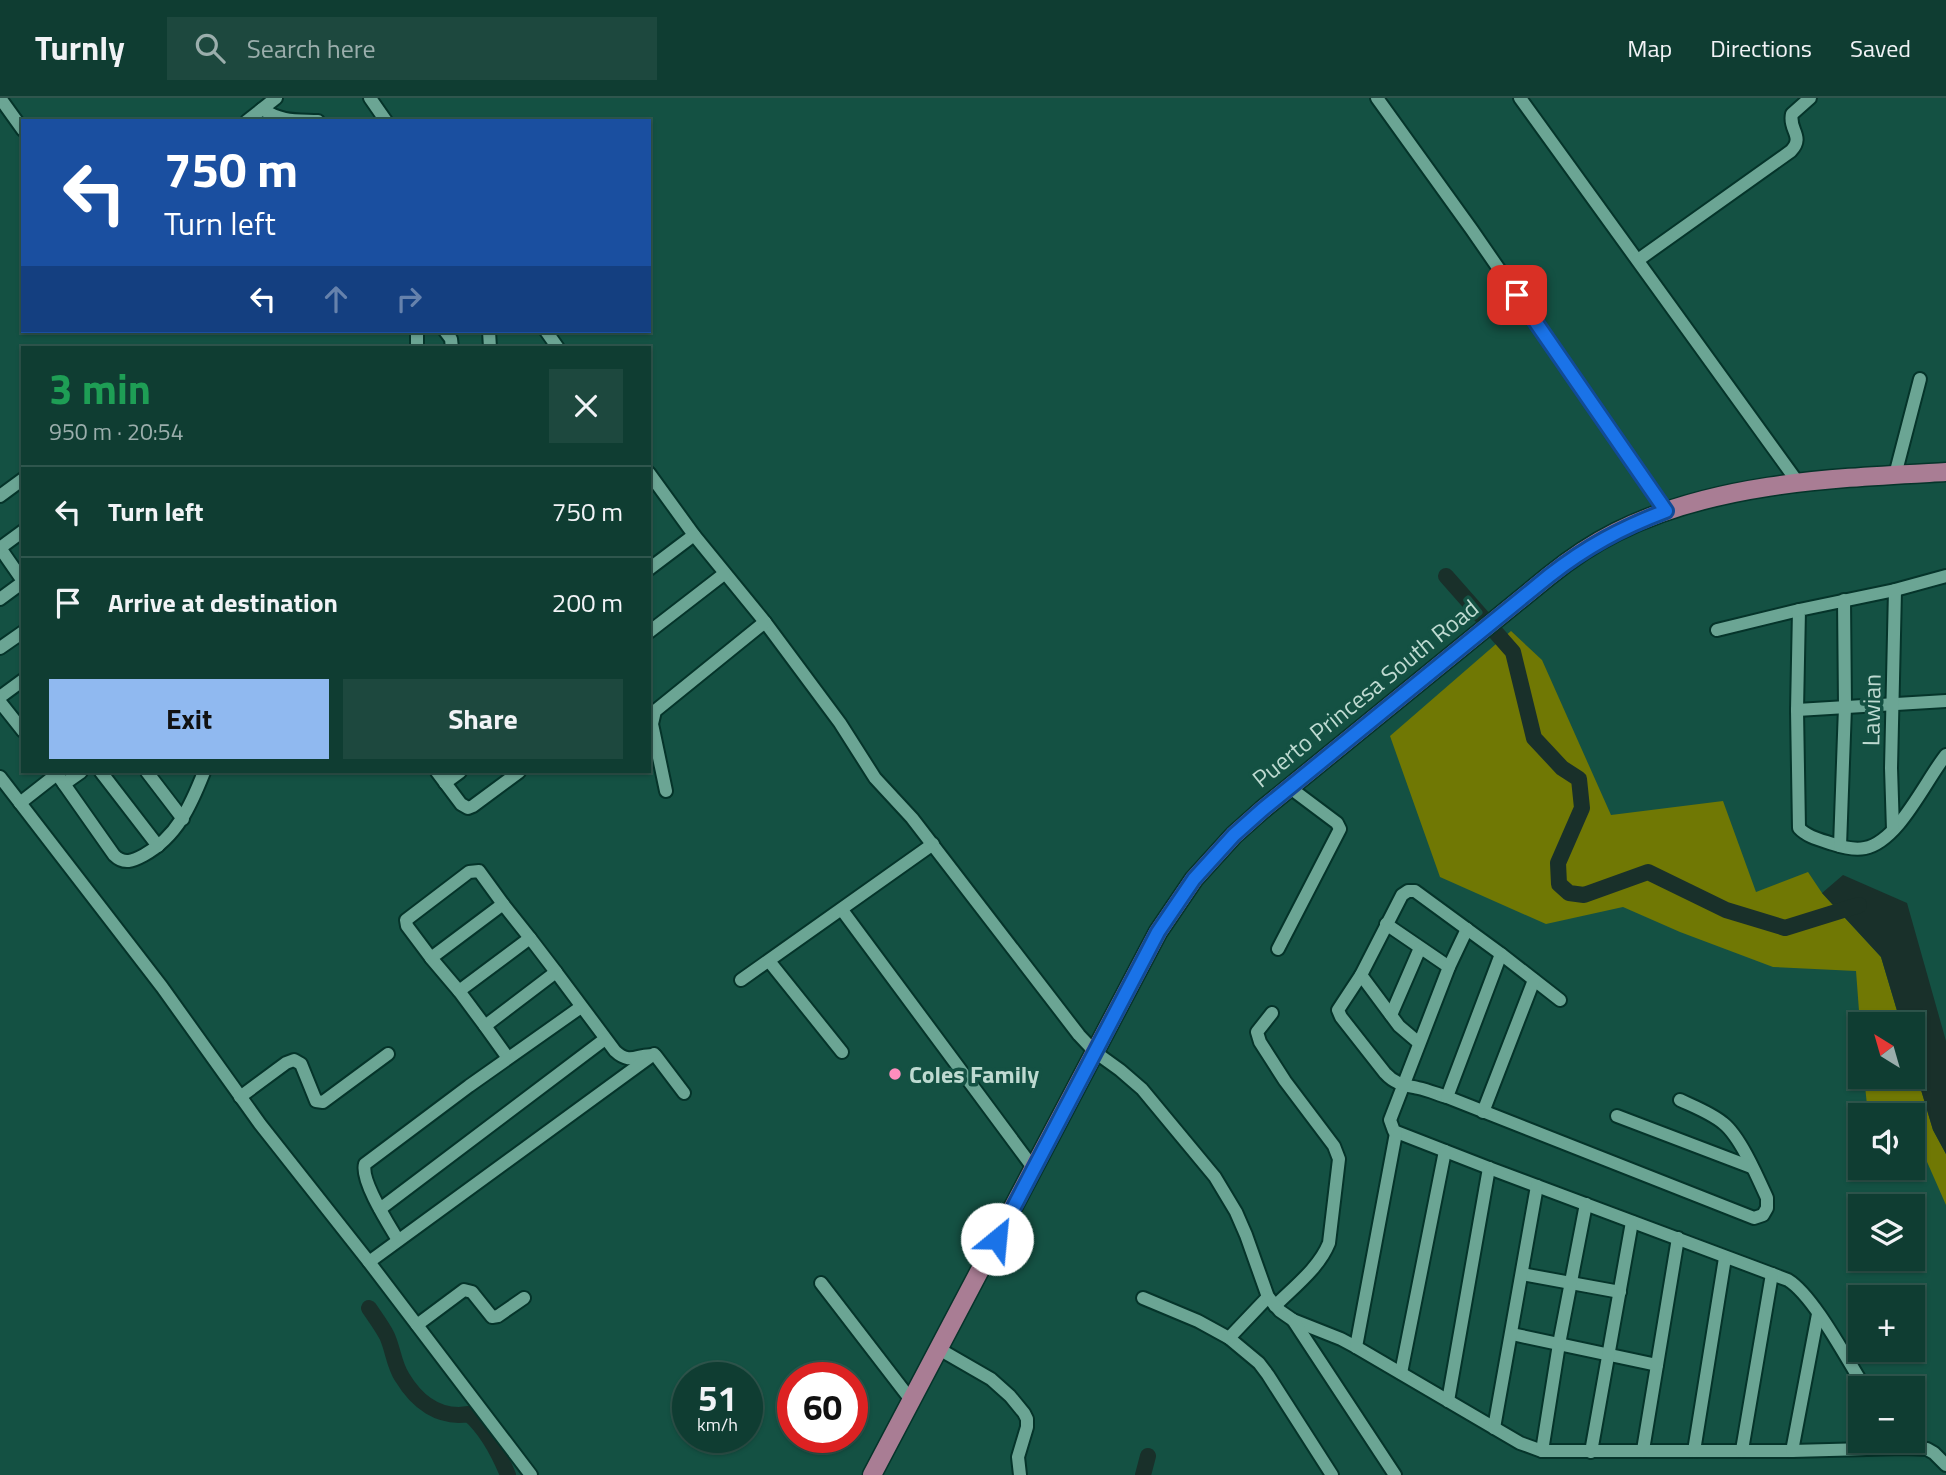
<!DOCTYPE html>
<meta charset="utf-8">
<style>
body{margin:0;font-family:"Titillium Web",sans-serif;background:#1d483e;color:#f1f3f6;height:100vh;display:flex;flex-direction:column;font-size:26px;white-space:nowrap}
*{box-sizing:border-box;margin:0}
p{font-size:23px;color:#9baeac}
.icon{flex:none;width:38px;height:38px;fill:none;stroke:currentColor;stroke-width:2;stroke-linecap:round;stroke-linejoin:round}
.map{position:relative;flex:1;overflow:hidden}
.drawer{position:absolute;left:21px;top:248px;width:630px;height:427px;display:flex;flex-direction:column;background:#0f3d32;border-radius:0px;box-shadow:0 2px 5px #0004,0 0 0 2px #2f564d}
.drawer>*{flex:none}
.hud{position:absolute;left:21px;top:21px;width:630px;height:214px;border-radius:0px;box-shadow:0 2px 5px #0004,0 0 0 2px #2f564d;background:#1a4fa0;color:#fff;overflow:hidden}
.needle{width:46px;rotate:323deg}
.tools{position:absolute;left:1848px;top:914px;display:grid;gap:14px}
.tools a{display:grid;place-items:center;width:77px;height:77px;border-radius:0px;background:#0f3d32;box-shadow:0 2px 5px #0004,0 0 0 2px #2f564d;font-size:35px}
.speed{position:absolute;left:672px;top:1264px;display:flex;gap:14px;font-size:35px;font-weight:700;text-align:center}
.speed>*{display:grid;place-content:center;width:91px;height:91px;border-radius:50%;background:#0f3d32;box-shadow:0 2px 5px #0004,0 0 0 2px #2f564d;line-height:1}
.speed small{font-size:18px;font-weight:400}
.speed .limit{border:10px solid #d22;background:#fff;color:#111}
.pin{position:absolute;display:grid;place-items:center;width:60px;height:60px;color:#fff;margin:-30px;border-radius:14px;box-shadow:0 4px 10px #0006}
.me{position:absolute;width:77px;margin:-38px;rotate:28deg;stroke-linejoin:round;filter:drop-shadow(0 0 5px #0008)}
.turn{display:flex;align-items:center;gap:24px;height:147px;padding:0 28px;font-size:32px}
.turn .icon{width:91px;height:91px;stroke-width:2.5}
.turn b{display:block;font-size:49px;line-height:60px}
.lanes{display:flex;align-items:center;height:66px;padding:0 28px;background:#0003;justify-content:center;gap:35px;direction:ltr}
.lanes .off{opacity:.35}
.round{display:grid;place-items:center;flex:none;width:74px;height:74px;border-radius:0px;background:#1d483e}
.head{display:flex;align-items:center;justify-content:space-between;height:119px;padding:0 28px}
h1{font-size:42px;font-weight:700;line-height:52px;color:#1e9e55}
.button{display:flex;gap:14px;margin-top:auto;padding:14px 28px}
.button a{flex:1;height:80px;border-radius:0px;background:#90b9f0;color:#111;font-size:28px;font-weight:700;line-height:80px;text-align:center}
.button a+a{background:#1d483e;color:#f1f3f6}
ul{padding:0;list-style:none}
li{display:flex;align-items:center;gap:21px;height:91px;padding:0 28px;border-top:2px solid #2f564d}
li div{flex:1}
li b{display:block;font-size:26px}
li em{font-style:normal}
header{display:flex;align-items:center;gap:42px;box-sizing:border-box;height:98px;padding:0 35px;background:#0f3d32;border-bottom:2px solid #2f564d}
header strong{font-size:33px}
nav{display:flex;gap:38px;margin-inline-start:auto;font-size:24px}
.search{width:490px;height:63px;background:#1d483e;display:flex;align-items:center;gap:18px;box-sizing:border-box;padding:0 24px;border-radius:0px;color:#9baeac;font-size:26px}
.map>svg:first-child{display:block}
</style>
<header>
<strong>Turnly</strong>
<div class="search"><svg class="icon" aria-label="search" viewBox="0 0 24 24"><circle cx="10" cy="10" r="6"/><path d="M15 15l6 6"/></svg>Search here</div>
<nav><a>Map</a><a>Directions</a><a>Saved</a></nav>
</header>
<div class="map">
<svg width="1946" height="1377" viewBox="0 0 1946 1377">
<rect width="100%" height="100%" fill="#145143"/>
<g fill="#707804">
<path d="M 1511,533 L 1542,562 L 1611,717 L 1723,703 L 1756,794 L 1808,774 L 1822,795 L 1881,859 L 1901,926 L 1860,926 L 1856,873 L 1773,869 L 1680,834 L 1623,809 L 1546,826 L 1440,779 L 1390,638 Z"/>
<path d="M 1913,965 L 1933,1032 L 1946,1056 L 1946,1107 L 1913,1032 L 1913,1017 L 1868,1017 L 1864,978 L 1913,978 Z"/>
</g>
<path fill="#19302a" d="M 1843,777 L 1907,805 L 1946,943 L 1946,1056 L 1933,1032 L 1913,965 L 1913,926 L 1901,926 L 1881,859 L 1822,795 Z"/>
<g fill="none" stroke-linecap="round" stroke-linejoin="round">
<g stroke="#19302a" stroke-width="16">
<path d="M 1446,478 L 1513,554 L 1534,640 L 1562,670 L 1579,681 L 1582,710 L 1558,765 L 1559,786 L 1569,795 L 1584,797 L 1648,774 L 1726,812 L 1785,830 L 1859,807"/>
<path d="M 369,1210 C 375,1219 382,1228 387,1238 C 393,1251 394,1267 402,1279 C 417,1304 439,1321 469,1316 C 487,1332 499,1355 508,1377"/>
<path d="M 1143,1377 L 1148,1358"/>
</g>
<defs>
<g id="minor">
<path d="M 0,0 L 23,32"/>
<path d="M 370,0 L 386,23"/>
<path d="M 1377,0 L 1472,132 L 1666,413"/>
<path d="M 1520,0 L 1799,386"/>
<path d="M 262,11 C 282,24 295,22 318,23"/>
<path d="M 247,23 L 276,0"/>
<path d="M 1638,162 L 1791,53 C 1805,38 1788,32 1792,16 L 1810,0"/>
<path d="M 445,233 L 451,241 L 452,250"/>
<path d="M 489,233 L 490,250"/>
<path d="M 546,233 L 558,250"/>
<path d="M 417,250 L 417,233"/>
<path d="M 649,375 L 694,437 L 765,524 L 840,625 L 875,680 L 912,720 L 1079,937 L 1095,954 L 1120,972 L 1142,991 L 1215,1079 L 1236,1114 L 1246,1137 L 1268,1199 L 1229,1240 L 1259,1265 L 1268,1277 L 1332,1377"/>
<path d="M 1895,377 L 1920,281"/>
<path d="M 0,398 L 23,381"/>
<path d="M 0,450 L 23,483"/>
<path d="M 0,450 L 23,433"/>
<path d="M 649,471 L 694,437"/>
<path d="M 1946,478 L 1895,492 L 1799,512 L 1797,612 L 1799,730 C 1807,739 1821,742 1833,746 C 1842,749 1855,752 1865,750 C 1899,743 1925,683 1946,657"/>
<path d="M 0,501 L 23,484"/>
<path d="M 1717,532 L 1799,512"/>
<path d="M 649,534 L 724,476"/>
<path d="M 0,550 L 23,534"/>
<path d="M 0,599 L 23,582"/>
<path d="M 0,604 L 23,633"/>
<path d="M 1797,612 L 1946,603"/>
<path d="M 101,674 L 158,748"/>
<path d="M 147,674 L 183,721"/>
<path d="M 437,674 L 461,706 L 468,710 L 473,708 L 519,674"/>
<path d="M 0,679 L 162,889 L 260,1026 L 369,1164 L 531,1377"/>
<path d="M 445,685 L 460,674"/>
<path d="M 64,686 L 81,674"/>
<path d="M 666,693 L 652,626 L 655,613 L 765,524"/>
<path d="M 20,705 L 57,676 L 114,757 C 124,767 133,763 144,757 C 177,739 191,707 204,674"/>
<path d="M 1893,732 L 1891,670 L 1895,492"/>
<path d="M 1840,748 L 1845,609 L 1844,502"/>
<path d="M 842,812 L 1034,1071"/>
<path d="M 1386,826 L 1449,869"/>
<path d="M 1467,831 L 1449,869 L 1390,1022 L 1394,1033 L 1489,1070 L 1788,1182 C 1814,1198 1847,1262 1865,1290"/>
<path d="M 1278,851 L 1340,731 L 1337,725 L 1289,689"/>
<path d="M 431,860 L 407,828 L 406,822 L 469,774 L 479,773 L 503,806"/>
<path d="M 769,863 L 842,954"/>
<path d="M 1361,877 L 1399,928 L 1419,945"/>
<path d="M 741,882 L 933,746"/>
<path d="M 459,893 L 431,860 L 503,806 L 530,840"/>
<path d="M 1560,902 L 1501,856 L 1415,793 L 1408,793 L 1402,797 L 1361,877 L 1338,912 L 1341,919 L 1385,975 C 1395,986 1404,987 1418,990 C 1428,992 1437,996 1447,999 L 1754,1120 L 1763,1117 L 1767,1110 L 1767,1100 C 1758,1080 1740,1038 1723,1025 C 1711,1015 1695,1009 1680,1002"/>
<path d="M 1272,915 L 1257,934 L 1260,944 L 1285,983 L 1334,1048 L 1339,1061 L 1329,1145 C 1319,1170 1294,1189 1275,1208"/>
<path d="M 1391,917 L 1420,850"/>
<path d="M 485,928 L 459,893 L 530,840 L 556,874"/>
<path d="M 508,960 L 485,928 L 556,874 L 615,953 C 632,969 639,953 656,958 L 684,995"/>
<path d="M 240,999 L 286,965 L 294,962 L 301,966 L 316,1003 L 323,1004 L 388,956"/>
<path d="M 1447,999 L 1501,856"/>
<path d="M 1483,1014 L 1534,882"/>
<path d="M 1617,1018 L 1751,1069"/>
<path d="M 380,1111 L 605,941"/>
<path d="M 398,1142 C 389,1127 360,1082 365,1066 L 469,988 L 581,909"/>
<path d="M 369,1164 L 654,956"/>
<path d="M 1522,1176 L 1620,1194"/>
<path d="M 821,1185 L 911,1302"/>
<path d="M 1268,1199 L 1280,1213 L 1293,1222 L 1341,1241 L 1356,1249 L 1520,1345 L 1542,1353 L 1792,1353 L 1904,1350 L 1927,1351 L 1934,1355 L 1946,1367"/>
<path d="M 1143,1200 L 1198,1223 L 1229,1240"/>
<path d="M 1293,1222 L 1395,1377"/>
<path d="M 417,1227 L 464,1192 L 472,1194 L 492,1219 L 498,1218 L 524,1200"/>
<path d="M 1512,1236 L 1657,1267"/>
<path d="M 1356,1249 L 1396,1035"/>
<path d="M 939,1251 L 991,1281 L 1010,1298 L 1024,1315 L 1027,1321 L 1027,1329 L 1018,1359 L 1020,1377"/>
<path d="M 1401,1275 L 1445,1053"/>
<path d="M 1448,1303 L 1489,1070"/>
<path d="M 1494,1330 L 1537,1088"/>
<path d="M 1643,1352 L 1678,1140"/>
<path d="M 1742,1352 L 1772,1176"/>
<path d="M 1542,1353 L 1559,1246 L 1586,1106"/>
<path d="M 1694,1353 L 1725,1160"/>
<path d="M 1792,1353 L 1818,1216"/>
<path d="M 1591,1354 L 1632,1124"/>
</g>
<path id="major" d="M 872,1377 L 1158,834 L 1194,781 L 1234,737 L 1262,712 L 1549,478 C 1570,461 1592,446 1616,434 C 1716,384 1836,380 1946,374"/>
</defs>
<use href="#minor" stroke="#05342a" stroke-width="16"/>
<use href="#major" stroke="#05342a" stroke-width="21"/>
<use href="#minor" stroke="#6ba594" stroke-width="12"/>
<use href="#major" stroke="#a97d94" stroke-width="18"/>
</g>
<g fill="none" stroke-linecap="round" stroke-linejoin="round">
<defs>
<path id="route" d="M 997,1141 L 1158,834 L 1194,781 L 1234,737 L 1262,712 L 1549,478 C 1586,449 1621,430 1666,413 L 1517,197"/>
</defs>
<use href="#route" stroke="#114b97" stroke-width="18"/>
<use href="#route" stroke="#1a73e8" stroke-width="12"/>
</g>
<circle fill="#fe8ebd" stroke="#145143" stroke-width="2.5" cx="895" cy="976" r="7"/>
<g text-anchor="middle" dominant-baseline="central" stroke-width="7" stroke-linejoin="round" paint-order="stroke">
<g font-size="24" fill="#bedad1" stroke="#145143">
<text transform="translate(1365 595) rotate(-39)">Puerto Princesa South Road</text>
<text transform="translate(1871 612) rotate(-89)">Lawian</text>
</g>
<g font-size="24" font-weight="bold" fill="#bedad1" stroke="#145143" text-anchor="start">
<text x="909" y="976">Coles Family</text>
</g>
</g>
</svg>
<div class="tools">
<a><svg class="needle" viewBox="-14 -14 28 28"><path d="M0-13l5 13h-10z" fill="#e53935"/><path d="M0 13l5-13h-10z" fill="#9baeac"/></svg></a>
<a><svg class="icon" aria-label="sound" viewBox="0 0 24 24"><path d="M4 9h4l5-4v14l-5-4H4zM17 9q2 3 0 6"/></svg></a>
<a><svg class="icon" aria-label="layers" viewBox="0 0 24 24"><path d="M12 4l9 5-9 5-9-5zM3 14l9 5 9-5"/></svg></a>
<a>+</a>
<a>−</a>
</div>
<div class="speed"><div>51<small>km/h</small></div><div class="limit">60</div></div>
<div class="pin" style="left:1517px;top:197px;background:#d93025"><svg class="icon" aria-label="arrive" viewBox="0 0 24 24"><path d="M6 21V4h12l-3 4 3 4H6"/></svg></div>
<svg class="me" style="left:997px;top:1141px" viewBox="-20 -20 40 40"><circle r="19" fill="#fff"/><path d="M0-13L10 11 0 6-10 11z" fill="#1a73e8"/></svg>
<div class="hud">
<div class="turn"><svg class="icon" aria-label="left" viewBox="0 0 24 24"><path d="M17 20v-9H6M10 6l-5 5 5 5"/></svg><div><b>750 m</b>Turn left</div></div>
<div class="lanes"><svg class="icon" aria-label="left" viewBox="0 0 24 24"><path d="M17 20v-9H6M10 6l-5 5 5 5"/></svg><svg class="icon off" aria-label="ahead" viewBox="0 0 24 24"><path d="M12 20V5M6 11l6-6 6 6"/></svg><svg class="icon off" aria-label="right" viewBox="0 0 24 24"><path d="M7 20v-9h11M14 6l5 5-5 5"/></svg></div>
</div>
<section class="drawer">
<div class="head"><div><h1>3 min</h1><p>950 m · 20:54</p></div><a class="round"><svg class="icon" aria-label="close" viewBox="0 0 24 24"><path d="M6 6l12 12M18 6L6 18"/></svg></a></div>
<ul>
<li><svg class="icon" aria-label="left" viewBox="0 0 24 24"><path d="M17 20v-9H6M10 6l-5 5 5 5"/></svg><div><b>Turn left</b></div><em>750 m</em></li>
<li><svg class="icon" aria-label="arrive" viewBox="0 0 24 24"><path d="M6 21V4h12l-3 4 3 4H6"/></svg><div><b>Arrive at destination</b></div><em>200 m</em></li>
</ul>
<div class="button"><a>Exit</a><a>Share</a></div>
</section>
</div>
